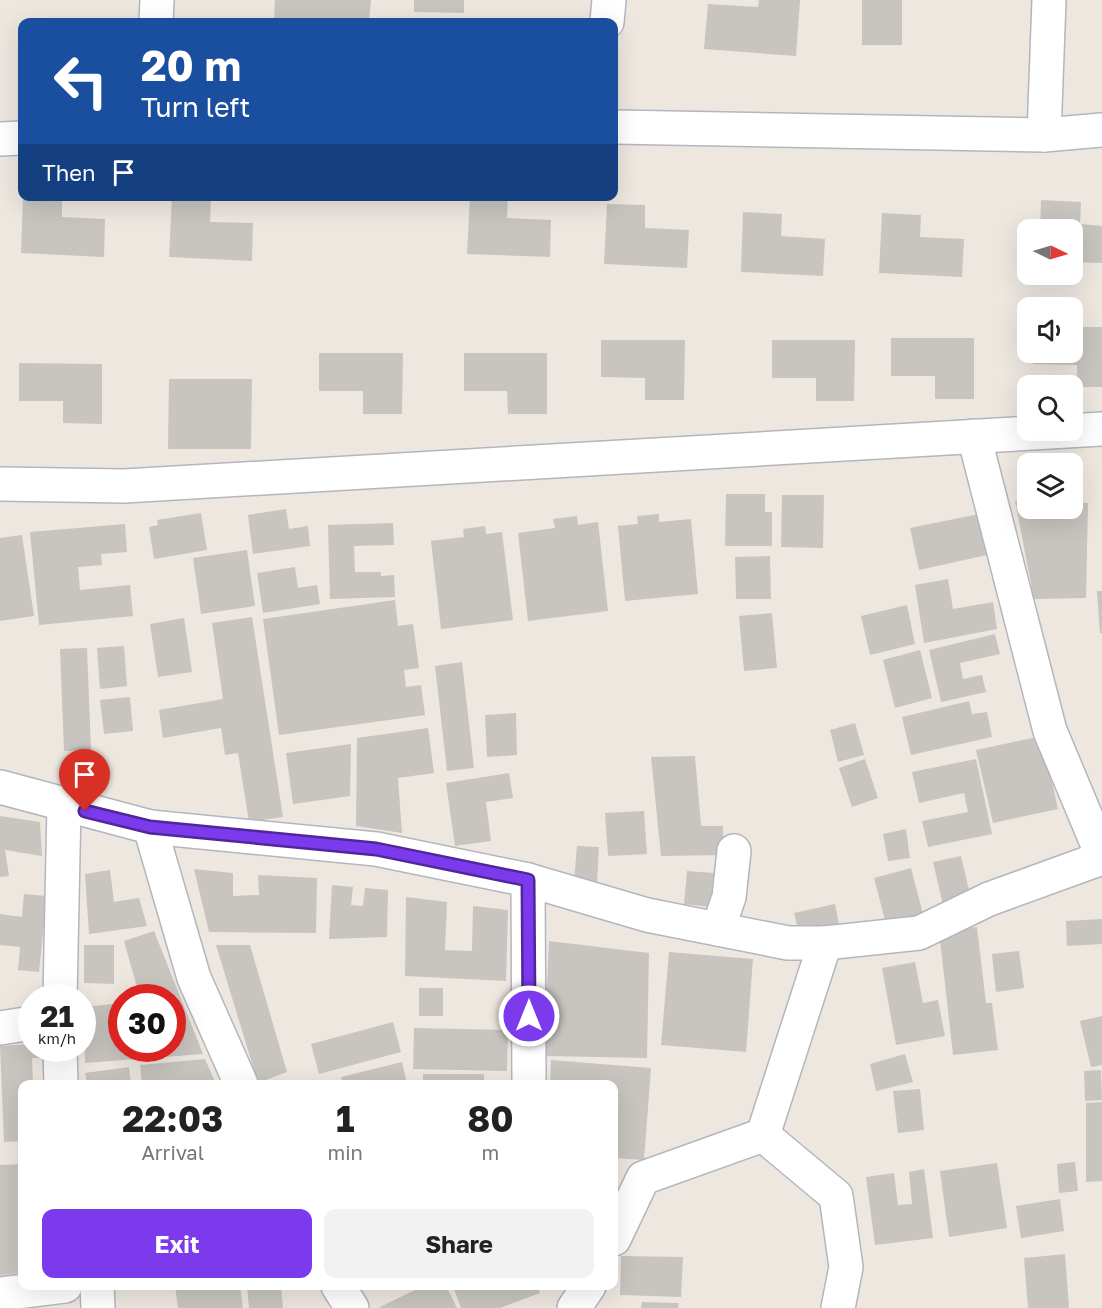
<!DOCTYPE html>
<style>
body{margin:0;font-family:"Golos Text",sans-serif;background:#f2f2f2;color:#222;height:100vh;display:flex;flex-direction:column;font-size:22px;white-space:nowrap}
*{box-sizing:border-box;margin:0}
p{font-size:20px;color:#767676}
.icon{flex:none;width:33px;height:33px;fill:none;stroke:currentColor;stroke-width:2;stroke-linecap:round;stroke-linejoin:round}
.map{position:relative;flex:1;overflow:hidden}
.side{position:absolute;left:18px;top:1080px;width:600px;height:210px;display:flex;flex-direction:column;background:#fff;border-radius:12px;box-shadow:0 6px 24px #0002}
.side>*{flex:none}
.guide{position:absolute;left:18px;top:18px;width:600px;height:183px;border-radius:12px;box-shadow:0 6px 24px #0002;background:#1a4fa0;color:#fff;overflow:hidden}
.needle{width:39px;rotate:95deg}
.fabs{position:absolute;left:1017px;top:219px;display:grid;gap:12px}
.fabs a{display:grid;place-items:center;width:66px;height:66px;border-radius:12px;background:#fff;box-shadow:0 6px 24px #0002;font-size:30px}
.speed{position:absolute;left:18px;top:984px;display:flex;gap:12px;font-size:30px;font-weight:700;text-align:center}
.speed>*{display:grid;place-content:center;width:78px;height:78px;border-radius:50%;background:#fff;box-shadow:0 6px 24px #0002;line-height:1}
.speed small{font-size:15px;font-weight:400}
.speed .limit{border:9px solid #d22;background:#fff;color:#111}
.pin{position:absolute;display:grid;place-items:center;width:51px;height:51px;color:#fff;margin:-62px -26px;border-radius:50% 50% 50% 0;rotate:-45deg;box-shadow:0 0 6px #0007}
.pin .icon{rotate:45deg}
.me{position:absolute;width:66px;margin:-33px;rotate:0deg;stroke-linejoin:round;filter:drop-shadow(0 0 4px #0008)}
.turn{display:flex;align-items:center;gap:21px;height:126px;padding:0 24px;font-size:27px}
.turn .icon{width:78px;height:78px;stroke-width:2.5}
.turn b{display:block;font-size:42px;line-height:51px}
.then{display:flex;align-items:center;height:57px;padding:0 24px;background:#0003;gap:12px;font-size:22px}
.eta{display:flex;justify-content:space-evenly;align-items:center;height:102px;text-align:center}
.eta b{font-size:36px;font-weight:700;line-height:42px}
.primary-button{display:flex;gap:12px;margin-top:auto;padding:12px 24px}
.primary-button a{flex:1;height:69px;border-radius:12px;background:#7c3aed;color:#fff;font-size:24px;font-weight:700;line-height:69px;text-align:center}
.primary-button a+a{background:#f2f2f2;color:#222}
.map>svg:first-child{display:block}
</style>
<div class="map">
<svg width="1102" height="1308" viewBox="0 0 1102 1308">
<rect width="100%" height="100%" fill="#ede7e0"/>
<g fill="#c8c4bf">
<path d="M 275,0 L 371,0 L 369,22 L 274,18 Z"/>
<path d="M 414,0 L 464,0 L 464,13 L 414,12 Z"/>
<path d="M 759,0 L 800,0 L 796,56 L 704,49 L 708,4 L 758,7 Z"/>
<rect x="862" y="0" width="40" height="45"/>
<path d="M 23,196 L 62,196 L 62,217 L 105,219 L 104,257 L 21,253 Z"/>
<path d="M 470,196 L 508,196 L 507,218 L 551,220 L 550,257 L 467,254 Z"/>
<path d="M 172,197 L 211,199 L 210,222 L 253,223 L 252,261 L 169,257 Z"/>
<path d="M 1041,200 L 1081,202 L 1080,224 L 1102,226 L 1102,263 L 1072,262 L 1072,230 L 1040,230 Z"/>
<path d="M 607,204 L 645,205 L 645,228 L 689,230 L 687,268 L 604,264 Z"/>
<path d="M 743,212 L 782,214 L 781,236 L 825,239 L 823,276 L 741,272 Z"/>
<path d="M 882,213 L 921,215 L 920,237 L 964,239 L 962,277 L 879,273 Z"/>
<path d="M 1072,327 L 1102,327 L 1102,387 L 1077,387 L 1077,365 L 1033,364 L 1033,352 L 1072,352 Z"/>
<path d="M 891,338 L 974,338 L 974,399 L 935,399 L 935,376 L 891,376 Z"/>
<path d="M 601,340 L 685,340 L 684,400 L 645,400 L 645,378 L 601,377 Z"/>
<path d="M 772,340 L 855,340 L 854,401 L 816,401 L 816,378 L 772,378 Z"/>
<path d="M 319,353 L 403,353 L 402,414 L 363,414 L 363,391 L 319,391 Z"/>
<path d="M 464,353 L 547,353 L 547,414 L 508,414 L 507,391 L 464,391 Z"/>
<path d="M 19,363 L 102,364 L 102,424 L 63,423 L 63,401 L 19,401 Z"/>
<path d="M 169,379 L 252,379 L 251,449 L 168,449 Z"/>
<path d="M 726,494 L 765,494 L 765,512 L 772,512 L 772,546 L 725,546 Z"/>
<path d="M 782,495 L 824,495 L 823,548 L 781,547 Z"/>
<path d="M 1015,501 L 1028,501 L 1028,508 L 1072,508 L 1072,502 L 1088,503 L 1086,598 L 1034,599 Z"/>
<path d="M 286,509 L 289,529 L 308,526 L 310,546 L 253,554 L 248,515 Z"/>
<path d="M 201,513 L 207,550 L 154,559 L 149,527 L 158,525 L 157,520 Z"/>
<path d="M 659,514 L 659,522 L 691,519 L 698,594 L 625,601 L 618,526 L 638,524 L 637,516 Z"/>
<path d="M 979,514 L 987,555 L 919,570 L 910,528 Z"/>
<path d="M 577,516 L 578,525 L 598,522 L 608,611 L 528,621 L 518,533 L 555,528 L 553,519 Z"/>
<path d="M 393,523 L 394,545 L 354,546 L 355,572 L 381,572 L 381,576 L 394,575 L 395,597 L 330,599 L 328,525 Z"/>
<path d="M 125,524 L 127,552 L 101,554 L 102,565 L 78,567 L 80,590 L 130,585 L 133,616 L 39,625 L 30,532 Z"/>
<path d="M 485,526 L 486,534 L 502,532 L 513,620 L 441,629 L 431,541 L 464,537 L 463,529 Z"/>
<path d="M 22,535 L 34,616 L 0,621 L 0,538 Z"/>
<path d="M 247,550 L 255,606 L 201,614 L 193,558 Z"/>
<path d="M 770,556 L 771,599 L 736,599 L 735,557 Z"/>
<path d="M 295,567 L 298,588 L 317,585 L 320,604 L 263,613 L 257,573 Z"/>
<path d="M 948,579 L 953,609 L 993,602 L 997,629 L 924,643 L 915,585 Z"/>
<path d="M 1097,591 L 1102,591 L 1102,633 L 1100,633 Z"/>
<path d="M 395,600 L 398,626 L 413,624 L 419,668 L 404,670 L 406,687 L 421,685 L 425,715 L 279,735 L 263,619 Z"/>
<path d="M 907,605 L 915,644 L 870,655 L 861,616 Z"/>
<path d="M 772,613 L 777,668 L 744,671 L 739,616 Z"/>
<path d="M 252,617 L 283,817 L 249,822 L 238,753 L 225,755 L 221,728 L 163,738 L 159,710 L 223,699 L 212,623 Z"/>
<path d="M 184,618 L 192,672 L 158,677 L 150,624 Z"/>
<path d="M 995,634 L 1000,654 L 960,663 L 963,679 L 982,675 L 986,692 L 941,702 L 929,650 Z"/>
<path d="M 124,646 L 127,686 L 100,689 L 97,648 Z"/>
<path d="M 87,648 L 91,750 L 64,751 L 60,649 Z"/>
<path d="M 920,650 L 932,698 L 895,708 L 883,660 Z"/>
<path d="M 462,662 L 474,768 L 447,771 L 435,666 Z"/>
<path d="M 130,697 L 133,731 L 104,734 L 100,700 Z"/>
<path d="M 969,701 L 972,714 L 987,712 L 992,737 L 911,755 L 902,717 Z"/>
<path d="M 516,713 L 517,755 L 487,757 L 485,715 Z"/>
<path d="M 855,723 L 864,755 L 838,762 L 830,730 Z"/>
<path d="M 428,728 L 434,773 L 398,778 L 402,833 L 356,826 L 357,738 Z"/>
<path d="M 1042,736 L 1058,809 L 993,823 L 976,750 Z"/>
<path d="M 351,744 L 350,796 L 293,804 L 286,753 Z"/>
<path d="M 695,756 L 701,826 L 723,826 L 723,855 L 661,856 L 651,757 Z"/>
<path d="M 865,759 L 878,798 L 852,807 L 839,768 Z"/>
<path d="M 976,759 L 992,834 L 928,847 L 922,821 L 968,812 L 964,793 L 919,803 L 912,772 Z"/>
<path d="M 509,773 L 513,798 L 486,802 L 491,841 L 455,846 L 446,783 Z"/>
<path d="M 644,811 L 647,854 L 608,856 L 605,813 Z"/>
<path d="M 0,816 L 40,822 L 42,856 L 5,850 L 9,876 L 0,877 Z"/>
<path d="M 906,829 L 910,858 L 888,861 L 883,834 Z"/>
<path d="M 577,846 L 599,847 L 597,883 L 574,882 Z"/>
<path d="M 961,856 L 971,899 L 943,905 L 933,862 Z"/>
<path d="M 911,868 L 924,918 L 887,928 L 874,878 Z"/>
<path d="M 194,869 L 233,873 L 233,896 L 259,895 L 258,875 L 317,878 L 316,933 L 209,932 Z"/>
<path d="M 110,870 L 114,902 L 139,898 L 147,926 L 89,934 L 85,874 Z"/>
<path d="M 687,871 L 714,873 L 710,907 L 684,904 Z"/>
<path d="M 332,885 L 353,887 L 351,905 L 363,906 L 365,888 L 388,890 L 387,937 L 329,939 Z"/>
<path d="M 24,894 L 47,896 L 39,972 L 18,970 L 20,947 L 0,945 L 0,914 L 22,917 Z"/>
<path d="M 406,897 L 447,902 L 445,950 L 472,951 L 473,906 L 508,910 L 506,981 L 405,976 Z"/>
<path d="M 835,904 L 839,924 L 799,933 L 794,913 Z"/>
<path d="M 1102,919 L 1102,944 L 1067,946 L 1066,921 Z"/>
<path d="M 977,927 L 986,1003 L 992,1003 L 998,1050 L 953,1055 L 939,931 Z"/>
<path d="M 154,931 L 203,1054 L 85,1063 L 84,1007 L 122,1003 L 122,1048 L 172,1048 L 172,998 L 140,998 L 124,941 Z"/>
<path d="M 549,941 L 649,953 L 647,1058 L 544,1056 Z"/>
<path d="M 84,945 L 114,945 L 114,984 L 84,983 Z"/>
<path d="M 216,945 L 250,945 L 287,1072 L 258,1083 Z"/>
<path d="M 1019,951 L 1024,988 L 996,992 L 992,954 Z"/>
<path d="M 669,952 L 753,959 L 746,1052 L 661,1045 Z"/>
<path d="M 915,962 L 923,1003 L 938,1000 L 945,1036 L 896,1045 L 882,968 Z"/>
<rect x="419" y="988" width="24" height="28"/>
<path d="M 1102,1016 L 1102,1065 L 1091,1067 L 1080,1021 Z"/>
<path d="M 393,1022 L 401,1052 L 319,1074 L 311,1044 Z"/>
<path d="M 414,1028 L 508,1030 L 507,1071 L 413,1069 Z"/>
<path d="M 32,1044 L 32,1048 L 42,1048 L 43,1058 L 32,1058 L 33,1084 L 22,1084 L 22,1141 L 4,1142 L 0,1046 Z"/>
<path d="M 905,1054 L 913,1082 L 876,1091 L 870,1064 Z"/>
<path d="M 205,1059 L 216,1084 L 142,1084 L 140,1065 Z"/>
<path d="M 551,1060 L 651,1068 L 644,1160 L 614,1158 L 614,1084 L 550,1084 Z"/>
<path d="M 402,1062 L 407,1084 L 343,1084 L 341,1077 Z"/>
<path d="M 129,1067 L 131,1084 L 87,1084 L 85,1073 Z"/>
<path d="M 1101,1070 L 1102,1100 L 1085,1101 L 1084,1071 Z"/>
<rect x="423" y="1074" width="61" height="10"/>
<path d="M 920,1089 L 924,1130 L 898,1133 L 893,1091 Z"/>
<path d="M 1102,1102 L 1102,1181 L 1086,1182 L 1086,1103 Z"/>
<path d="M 1075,1162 L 1078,1191 L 1059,1193 L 1057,1164 Z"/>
<path d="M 997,1163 L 1007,1228 L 949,1237 L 940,1171 Z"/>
<path d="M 22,1164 L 22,1233 L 18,1233 L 20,1273 L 0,1275 L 0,1165 Z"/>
<path d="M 924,1169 L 933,1238 L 875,1245 L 866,1177 L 894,1173 L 898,1205 L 912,1204 L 909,1172 Z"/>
<path d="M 1060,1199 L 1064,1231 L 1021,1238 L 1016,1206 Z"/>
<path d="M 1065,1254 L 1069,1308 L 1028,1308 L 1024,1258 Z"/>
<path d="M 621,1256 L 683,1257 L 681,1297 L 620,1295 Z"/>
<path d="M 175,1286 L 240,1286 L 243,1308 L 178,1308 Z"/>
<path d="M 247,1286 L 281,1286 L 283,1308 L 249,1308 Z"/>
<path d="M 423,1286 L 446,1286 L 457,1308 L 378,1308 Z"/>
<path d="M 453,1286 L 537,1286 L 540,1293 L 500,1308 L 461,1308 Z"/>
<path d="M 642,1302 L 679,1303 L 678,1308 L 641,1308 Z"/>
</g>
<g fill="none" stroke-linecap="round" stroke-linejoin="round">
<defs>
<g id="minor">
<path d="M 156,22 L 157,0"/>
<path d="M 607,22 L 609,0"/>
<path d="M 614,127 L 1044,135 L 1102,130"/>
<path d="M 1044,135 L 1049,0"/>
<path d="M 0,139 L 22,138"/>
<path d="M 974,436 L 1050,731 L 1102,855"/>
<path d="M 0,484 L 124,486 L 1102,429"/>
<path d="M 0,787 L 150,827 L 376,849 L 528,880 L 647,915 L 788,943 L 825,943 L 919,933 L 989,899 L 1102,858"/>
<path d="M 150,827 L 194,978 L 241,1084"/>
<path d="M 528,880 L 529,1084"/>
<path d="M 718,929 L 729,897 L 734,851"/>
<path d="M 825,943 L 763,1135 L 836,1196 L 846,1267 L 838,1308"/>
<path d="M 60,998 L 64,805"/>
<path d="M 0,1028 L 32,1023"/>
<path d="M 60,1048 L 61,1084"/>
<path d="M 614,1239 L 643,1178 L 763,1135"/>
<path d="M 97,1286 L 98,1308"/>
<path d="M 338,1286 L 352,1308"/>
<path d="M 0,1294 L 65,1286"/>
<path d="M 574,1308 L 589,1286"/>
</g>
</defs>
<use href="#minor" stroke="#b3b6be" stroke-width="36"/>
<use href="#minor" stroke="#fff" stroke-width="33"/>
</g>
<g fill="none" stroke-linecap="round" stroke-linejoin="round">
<defs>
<path id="route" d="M 85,811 L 150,827 L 376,849 L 528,880 L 529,1016"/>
</defs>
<use href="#route" stroke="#51269a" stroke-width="15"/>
<use href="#route" stroke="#7c3aed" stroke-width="10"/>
</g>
</svg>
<div class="fabs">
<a><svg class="needle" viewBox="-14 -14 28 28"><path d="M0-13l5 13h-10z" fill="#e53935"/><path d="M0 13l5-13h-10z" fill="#767676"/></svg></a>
<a><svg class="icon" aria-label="sound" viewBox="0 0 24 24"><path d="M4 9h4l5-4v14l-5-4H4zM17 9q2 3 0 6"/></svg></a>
<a><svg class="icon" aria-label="search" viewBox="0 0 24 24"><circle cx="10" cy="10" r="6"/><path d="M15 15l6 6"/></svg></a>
<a><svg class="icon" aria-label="layers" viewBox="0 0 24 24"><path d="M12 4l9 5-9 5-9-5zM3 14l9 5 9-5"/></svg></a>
</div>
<div class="speed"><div>21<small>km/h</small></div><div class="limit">30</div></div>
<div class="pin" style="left:85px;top:811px;background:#d93025"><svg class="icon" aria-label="arrive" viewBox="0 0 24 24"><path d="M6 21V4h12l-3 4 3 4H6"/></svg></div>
<svg class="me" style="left:529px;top:1016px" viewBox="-20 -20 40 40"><circle r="17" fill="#7c3aed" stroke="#fff" stroke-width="3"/><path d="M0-11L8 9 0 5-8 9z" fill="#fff"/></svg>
<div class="guide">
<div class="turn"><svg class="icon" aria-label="left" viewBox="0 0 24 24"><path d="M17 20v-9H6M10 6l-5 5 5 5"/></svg><div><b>20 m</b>Turn left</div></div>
<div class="then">Then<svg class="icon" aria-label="arrive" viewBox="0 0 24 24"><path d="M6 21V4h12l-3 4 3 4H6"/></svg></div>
</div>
<section class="side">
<div class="eta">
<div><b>22:03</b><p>Arrival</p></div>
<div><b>1</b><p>min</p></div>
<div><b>80</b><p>m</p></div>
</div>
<div class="primary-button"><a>Exit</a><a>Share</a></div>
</section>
</div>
